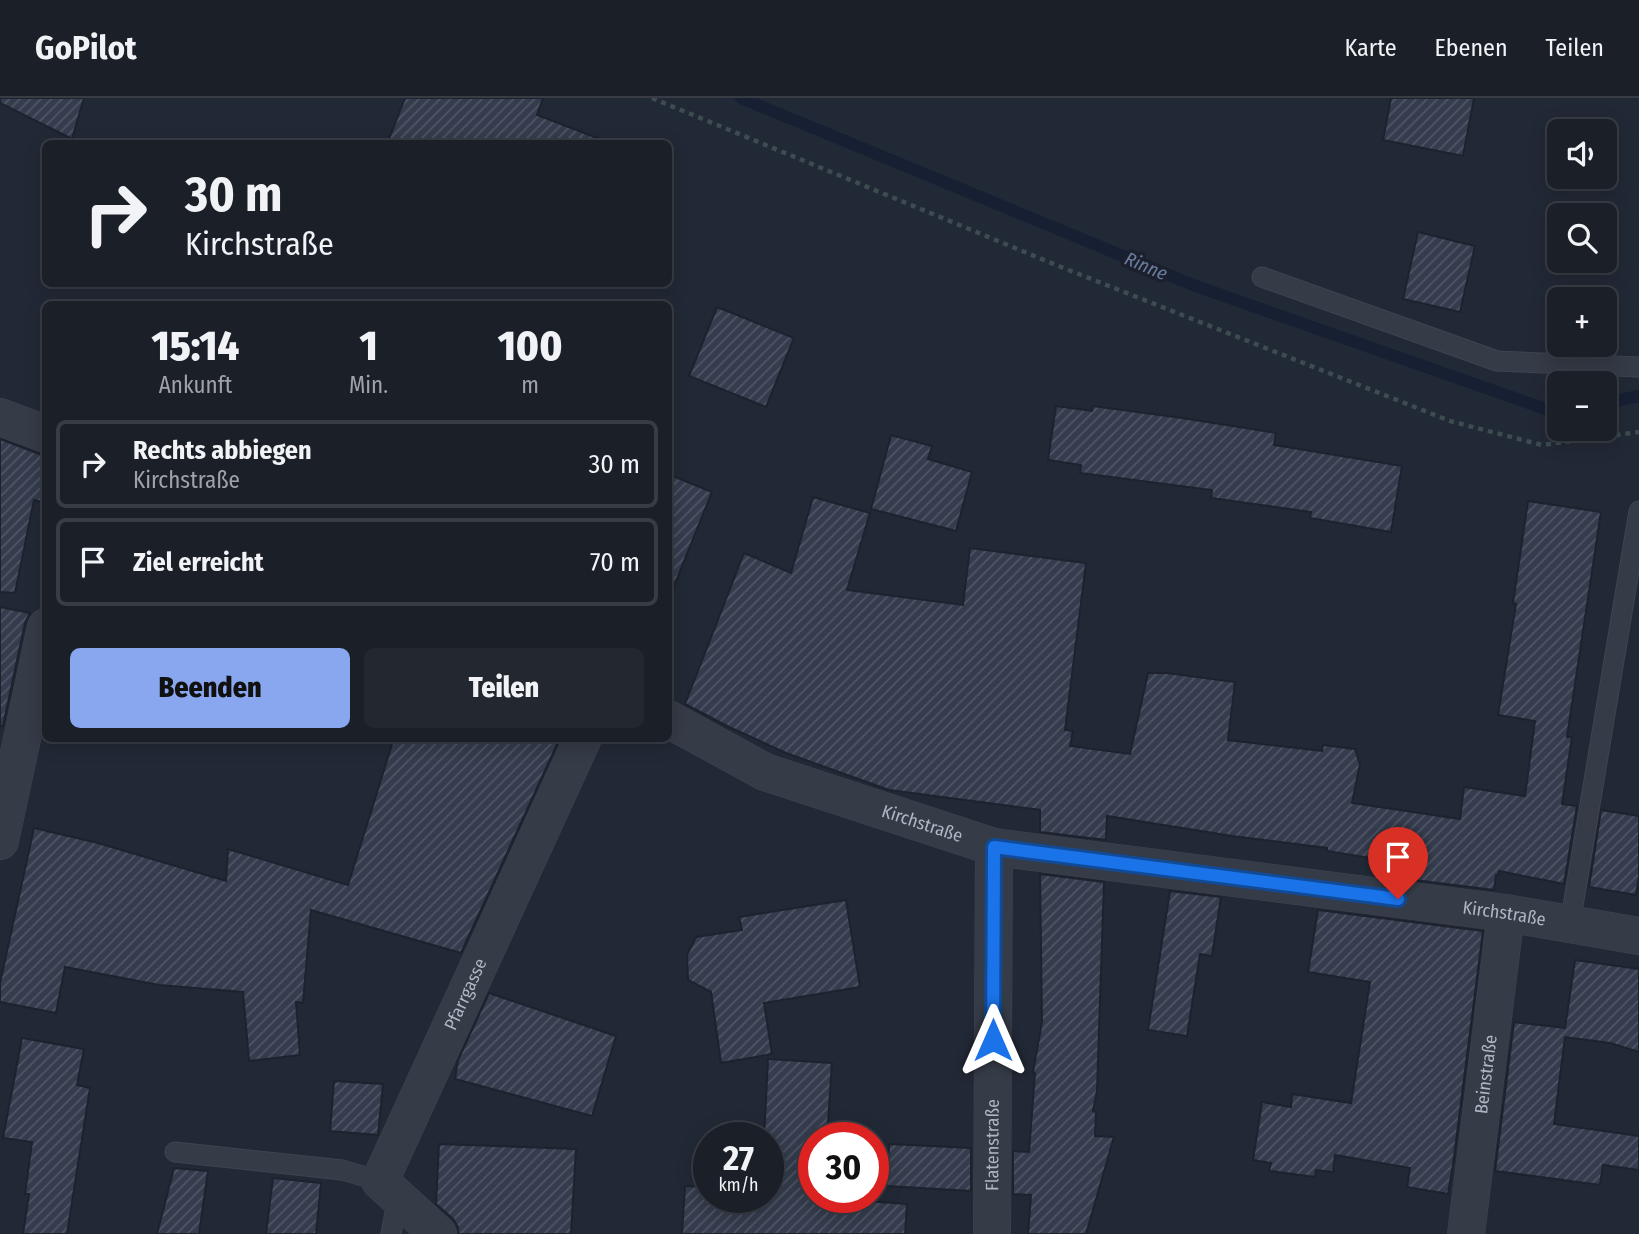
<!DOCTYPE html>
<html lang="de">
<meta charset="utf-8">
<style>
body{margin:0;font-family:"Fira Sans Condensed",sans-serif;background:#232730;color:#f1f3f6;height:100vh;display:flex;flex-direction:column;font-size:26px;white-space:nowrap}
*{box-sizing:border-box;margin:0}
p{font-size:23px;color:#9fa2a8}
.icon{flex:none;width:38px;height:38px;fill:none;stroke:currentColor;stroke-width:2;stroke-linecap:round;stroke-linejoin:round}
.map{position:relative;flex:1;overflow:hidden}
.sheet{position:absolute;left:42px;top:203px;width:630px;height:441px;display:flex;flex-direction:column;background:#1a1f28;border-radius:10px;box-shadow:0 4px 18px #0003,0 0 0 2px #383d45}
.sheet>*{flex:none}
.guide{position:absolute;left:42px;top:42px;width:630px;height:147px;border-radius:10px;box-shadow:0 4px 18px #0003,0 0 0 2px #383d45;background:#1a1f28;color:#f1f3f6;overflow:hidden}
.buttons{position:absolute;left:1547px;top:21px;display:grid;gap:14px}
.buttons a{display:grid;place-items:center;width:70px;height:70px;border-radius:10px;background:#1a1f28;box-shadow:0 4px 18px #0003,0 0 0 2px #383d45;font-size:35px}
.speed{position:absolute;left:693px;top:1024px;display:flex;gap:14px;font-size:35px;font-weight:700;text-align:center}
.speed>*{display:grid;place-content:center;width:91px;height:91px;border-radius:50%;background:#1a1f28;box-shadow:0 4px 18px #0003,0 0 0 2px #383d45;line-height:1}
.speed small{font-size:18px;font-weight:400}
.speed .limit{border:10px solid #d22;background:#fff;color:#111}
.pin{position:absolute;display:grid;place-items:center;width:60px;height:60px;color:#fff;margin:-72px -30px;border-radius:50% 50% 50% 0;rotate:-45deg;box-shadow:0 0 7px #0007}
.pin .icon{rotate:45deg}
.me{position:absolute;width:77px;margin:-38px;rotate:0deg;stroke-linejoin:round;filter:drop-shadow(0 0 5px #0008)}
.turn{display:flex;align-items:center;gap:24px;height:147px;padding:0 28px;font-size:32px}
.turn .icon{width:91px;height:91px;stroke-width:2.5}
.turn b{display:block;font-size:49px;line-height:60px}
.eta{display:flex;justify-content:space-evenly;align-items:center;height:119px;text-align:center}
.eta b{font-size:42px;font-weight:800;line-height:49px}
.button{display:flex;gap:14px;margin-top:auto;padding:14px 28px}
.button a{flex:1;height:80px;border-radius:10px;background:#89a7ef;color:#111;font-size:28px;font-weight:800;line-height:80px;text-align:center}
.button a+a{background:#232730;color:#f1f3f6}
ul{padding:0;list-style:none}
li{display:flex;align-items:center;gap:21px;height:88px;margin:0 14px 10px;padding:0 14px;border:4px solid #383d45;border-radius:10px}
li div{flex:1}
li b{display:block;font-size:26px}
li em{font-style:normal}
header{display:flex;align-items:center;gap:42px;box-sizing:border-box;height:98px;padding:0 35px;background:#1a1f28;border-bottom:2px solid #383d45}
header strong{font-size:33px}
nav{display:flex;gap:38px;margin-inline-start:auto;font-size:24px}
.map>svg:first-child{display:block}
</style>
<header>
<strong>GoPilot</strong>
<nav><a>Karte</a><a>Ebenen</a><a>Teilen</a></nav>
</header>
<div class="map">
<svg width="1639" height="1136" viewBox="0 0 1639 1136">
<defs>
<pattern id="building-hatch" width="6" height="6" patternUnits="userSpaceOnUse" patternTransform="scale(1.75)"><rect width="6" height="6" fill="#343c4d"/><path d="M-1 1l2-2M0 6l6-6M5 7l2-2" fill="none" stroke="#4f5665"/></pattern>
</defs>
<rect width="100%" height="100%" fill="#222936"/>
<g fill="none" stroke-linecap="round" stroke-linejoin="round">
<g stroke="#171f33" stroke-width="12">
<path d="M 741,0 L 1193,187 L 1554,314 L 1559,313"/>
<path d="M 1605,305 L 1639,298"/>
</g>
</g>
<g fill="url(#building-hatch)" stroke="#1d222e" stroke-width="2">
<path d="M 0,0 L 84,0 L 72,41 L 0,5 Z"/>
<path d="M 405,0 L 543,0 L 537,17 L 605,43 L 605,46 L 387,46 Z"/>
<path d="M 1391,0 L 1474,0 L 1463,58 L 1383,42 Z"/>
<path d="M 1418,134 L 1475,148 L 1460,214 L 1403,201 Z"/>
<path d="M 717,209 L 794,240 L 766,309 L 689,278 Z"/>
<path d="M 1056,308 L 1092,313 L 1093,308 L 1182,320 L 1276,335 L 1274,347 L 1402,368 L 1391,434 L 1310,420 L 1311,414 L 1211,400 L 1212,392 L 1080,375 L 1081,367 L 1048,362 Z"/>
<path d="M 891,337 L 932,348 L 928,361 L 972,374 L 956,433 L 871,411 Z"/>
<path d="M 0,341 L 39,356 L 46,356 L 46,405 L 34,402 L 15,495 L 0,494 Z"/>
<path d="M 668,376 L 712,394 L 670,498 L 668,497 Z"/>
<path d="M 813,399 L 870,415 L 847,492 L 963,507 L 970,450 L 1086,465 L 1065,632 L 1073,633 L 1070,648 L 1130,656 L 1148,575 L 1167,575 L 1235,584 L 1228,642 L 1322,653 L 1323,647 L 1355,651 L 1360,666 L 1352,705 L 1460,721 L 1464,689 L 1525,698 L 1535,623 L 1498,617 L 1516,506 L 1513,505 L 1528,403 L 1601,414 L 1567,639 L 1572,639 L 1562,706 L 1577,708 L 1564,786 L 1499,773 L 1498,777 L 1496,777 L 1494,792 L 1406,781 L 1408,766 L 1327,753 L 1327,750 L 1232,738 L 1107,718 L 1106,742 L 1040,734 L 1040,712 L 889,692 L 786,655 L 729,629 L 685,606 L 744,455 L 791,475 Z"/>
<path d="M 0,509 L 30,515 L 25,525 L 3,628 L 0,628 Z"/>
<path d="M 394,640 L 560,640 L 461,855 L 311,812 L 303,905 L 296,904 L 300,957 L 249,963 L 243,894 L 159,887 L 65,869 L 56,915 L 0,904 L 0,885 L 34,730 L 98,745 L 226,783 L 228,751 L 348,787 Z"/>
<path d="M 1601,712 L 1639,718 L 1639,779 L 1636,797 L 1589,789 Z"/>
<path d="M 1040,776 L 1104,784 L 1097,993 L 1093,1013 L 1096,1014 L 1095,1038 L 1114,1039 L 1086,1136 L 1028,1136 L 1031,1097 L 1013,1096 L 1013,1053 L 1029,1054 L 1035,975 L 1033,974 L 1042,924 Z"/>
<path d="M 1170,793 L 1221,799 L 1212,858 L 1200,856 L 1187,938 L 1148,932 Z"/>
<path d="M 846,802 L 860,889 L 764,905 L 772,956 L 721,965 L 711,894 L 688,882 L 687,857 L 696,839 L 742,832 L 739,819 Z"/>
<path d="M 1318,812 L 1483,833 L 1453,1067 L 1448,1096 L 1407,1089 L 1410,1070 L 1335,1057 L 1333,1074 L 1316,1072 L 1315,1079 L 1269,1073 L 1271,1065 L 1253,1062 L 1262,1004 L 1291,1009 L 1292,996 L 1351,1005 L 1370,884 L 1308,874 Z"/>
<path d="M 1575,862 L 1639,871 L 1639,954 L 1610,945 L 1565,939 L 1554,1026 L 1639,1038 L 1639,1072 L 1603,1067 L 1600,1087 L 1495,1073 L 1514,924 L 1565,930 Z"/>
<path d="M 489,895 L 616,938 L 592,1018 L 455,981 L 458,962 Z"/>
<path d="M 22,940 L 84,951 L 77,987 L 90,990 L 67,1136 L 23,1136 L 29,1096 L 25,1096 L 32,1044 L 3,1040 Z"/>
<path d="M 768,961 L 832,965 L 827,1040 L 814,1040 L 814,1099 L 907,1106 L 905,1136 L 682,1136 L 685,1088 L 709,1089 L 709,1099 L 768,1099 L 768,1040 L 764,1040 Z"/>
<path d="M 334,983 L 383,986 L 378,1037 L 330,1033 Z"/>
<path d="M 439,1046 L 576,1051 L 571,1136 L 458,1136 L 458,1129 L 453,1121 L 436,1106 Z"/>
<path d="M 889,1046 L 971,1050 L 971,1093 L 887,1088 Z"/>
<path d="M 174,1070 L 208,1073 L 199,1136 L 157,1136 Z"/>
<path d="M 273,1080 L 321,1085 L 316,1136 L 266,1136 Z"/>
</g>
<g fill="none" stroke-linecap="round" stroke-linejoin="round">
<defs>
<g id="service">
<path d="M 1262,179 L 1497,263 L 1639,269"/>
<path d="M 1570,826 L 1639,413"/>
<path d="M 175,1054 L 342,1072 L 380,1083"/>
<path d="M 391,1136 L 398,1099"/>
</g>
<g id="minor">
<path d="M 0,319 L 46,336"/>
<path id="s1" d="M 668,621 L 765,674 L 994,749 L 1506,815 L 1639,838"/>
<path d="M 0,743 L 46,529"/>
<path id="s2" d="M 438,1136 L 380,1083 L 583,640"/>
<path id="s3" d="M 992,1136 L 994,749"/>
<path id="s4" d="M 1466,1136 L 1506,815"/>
</g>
</defs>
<use href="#service" stroke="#3f4450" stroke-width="21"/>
<use href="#minor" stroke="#3f4450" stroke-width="38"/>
<path stroke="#3c4c50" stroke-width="4.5" stroke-dasharray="5 5" stroke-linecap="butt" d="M 652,0 L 1061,169 L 1450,323 L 1542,347 L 1639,334"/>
<use href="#service" stroke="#353b47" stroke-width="19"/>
<use href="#minor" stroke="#353b47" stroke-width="37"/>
</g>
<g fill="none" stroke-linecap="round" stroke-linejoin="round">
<defs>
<path id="route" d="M 993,942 L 994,749 L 1398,801"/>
</defs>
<use href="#route" stroke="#114b97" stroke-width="18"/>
<use href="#route" stroke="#1a73e8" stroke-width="12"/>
</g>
<g text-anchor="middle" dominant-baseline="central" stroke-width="7" stroke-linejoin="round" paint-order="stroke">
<g font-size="18" fill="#b0b6c3" stroke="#1b202c">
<text stroke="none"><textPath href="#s1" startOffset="276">Kirchstraße</textPath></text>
<text stroke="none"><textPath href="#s1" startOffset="866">Kirchstraße</textPath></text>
<text stroke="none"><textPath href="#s2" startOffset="284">Pfarrgasse</textPath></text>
<text stroke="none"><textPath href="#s4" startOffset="161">Beinstraße</textPath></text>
<text stroke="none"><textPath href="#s3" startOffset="89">Flatenstraße</textPath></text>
</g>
<g font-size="19" font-style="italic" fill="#6b7da0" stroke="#1b202c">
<text transform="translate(1146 168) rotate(23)">Rinne</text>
</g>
</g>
</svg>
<div class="buttons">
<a><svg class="icon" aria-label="sound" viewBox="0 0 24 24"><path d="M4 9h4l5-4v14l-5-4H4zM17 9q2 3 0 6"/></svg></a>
<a><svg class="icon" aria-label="search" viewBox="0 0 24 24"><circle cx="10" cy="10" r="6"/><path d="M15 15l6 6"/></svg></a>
<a>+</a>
<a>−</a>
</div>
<div class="speed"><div>27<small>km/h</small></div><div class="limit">30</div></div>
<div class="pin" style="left:1398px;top:801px;background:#d93025"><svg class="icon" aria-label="arrive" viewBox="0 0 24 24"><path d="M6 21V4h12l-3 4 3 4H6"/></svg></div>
<svg class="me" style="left:993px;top:942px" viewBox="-20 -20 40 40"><path d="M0-17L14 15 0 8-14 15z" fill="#1a73e8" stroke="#fff" stroke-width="4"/></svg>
<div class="guide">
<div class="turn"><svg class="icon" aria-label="right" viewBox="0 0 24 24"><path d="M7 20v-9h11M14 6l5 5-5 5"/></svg><div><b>30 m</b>Kirchstraße</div></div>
</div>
<section class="sheet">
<div class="eta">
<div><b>15:14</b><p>Ankunft</p></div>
<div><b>1</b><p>Min.</p></div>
<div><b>100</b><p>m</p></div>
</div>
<ul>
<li><svg class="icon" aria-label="right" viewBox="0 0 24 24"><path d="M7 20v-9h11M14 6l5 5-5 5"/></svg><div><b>Rechts abbiegen</b><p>Kirchstraße</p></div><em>30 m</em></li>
<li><svg class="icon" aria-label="arrive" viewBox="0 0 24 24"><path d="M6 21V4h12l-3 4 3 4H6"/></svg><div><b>Ziel erreicht</b></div><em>70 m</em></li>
</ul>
<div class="button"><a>Beenden</a><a>Teilen</a></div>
</section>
</div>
